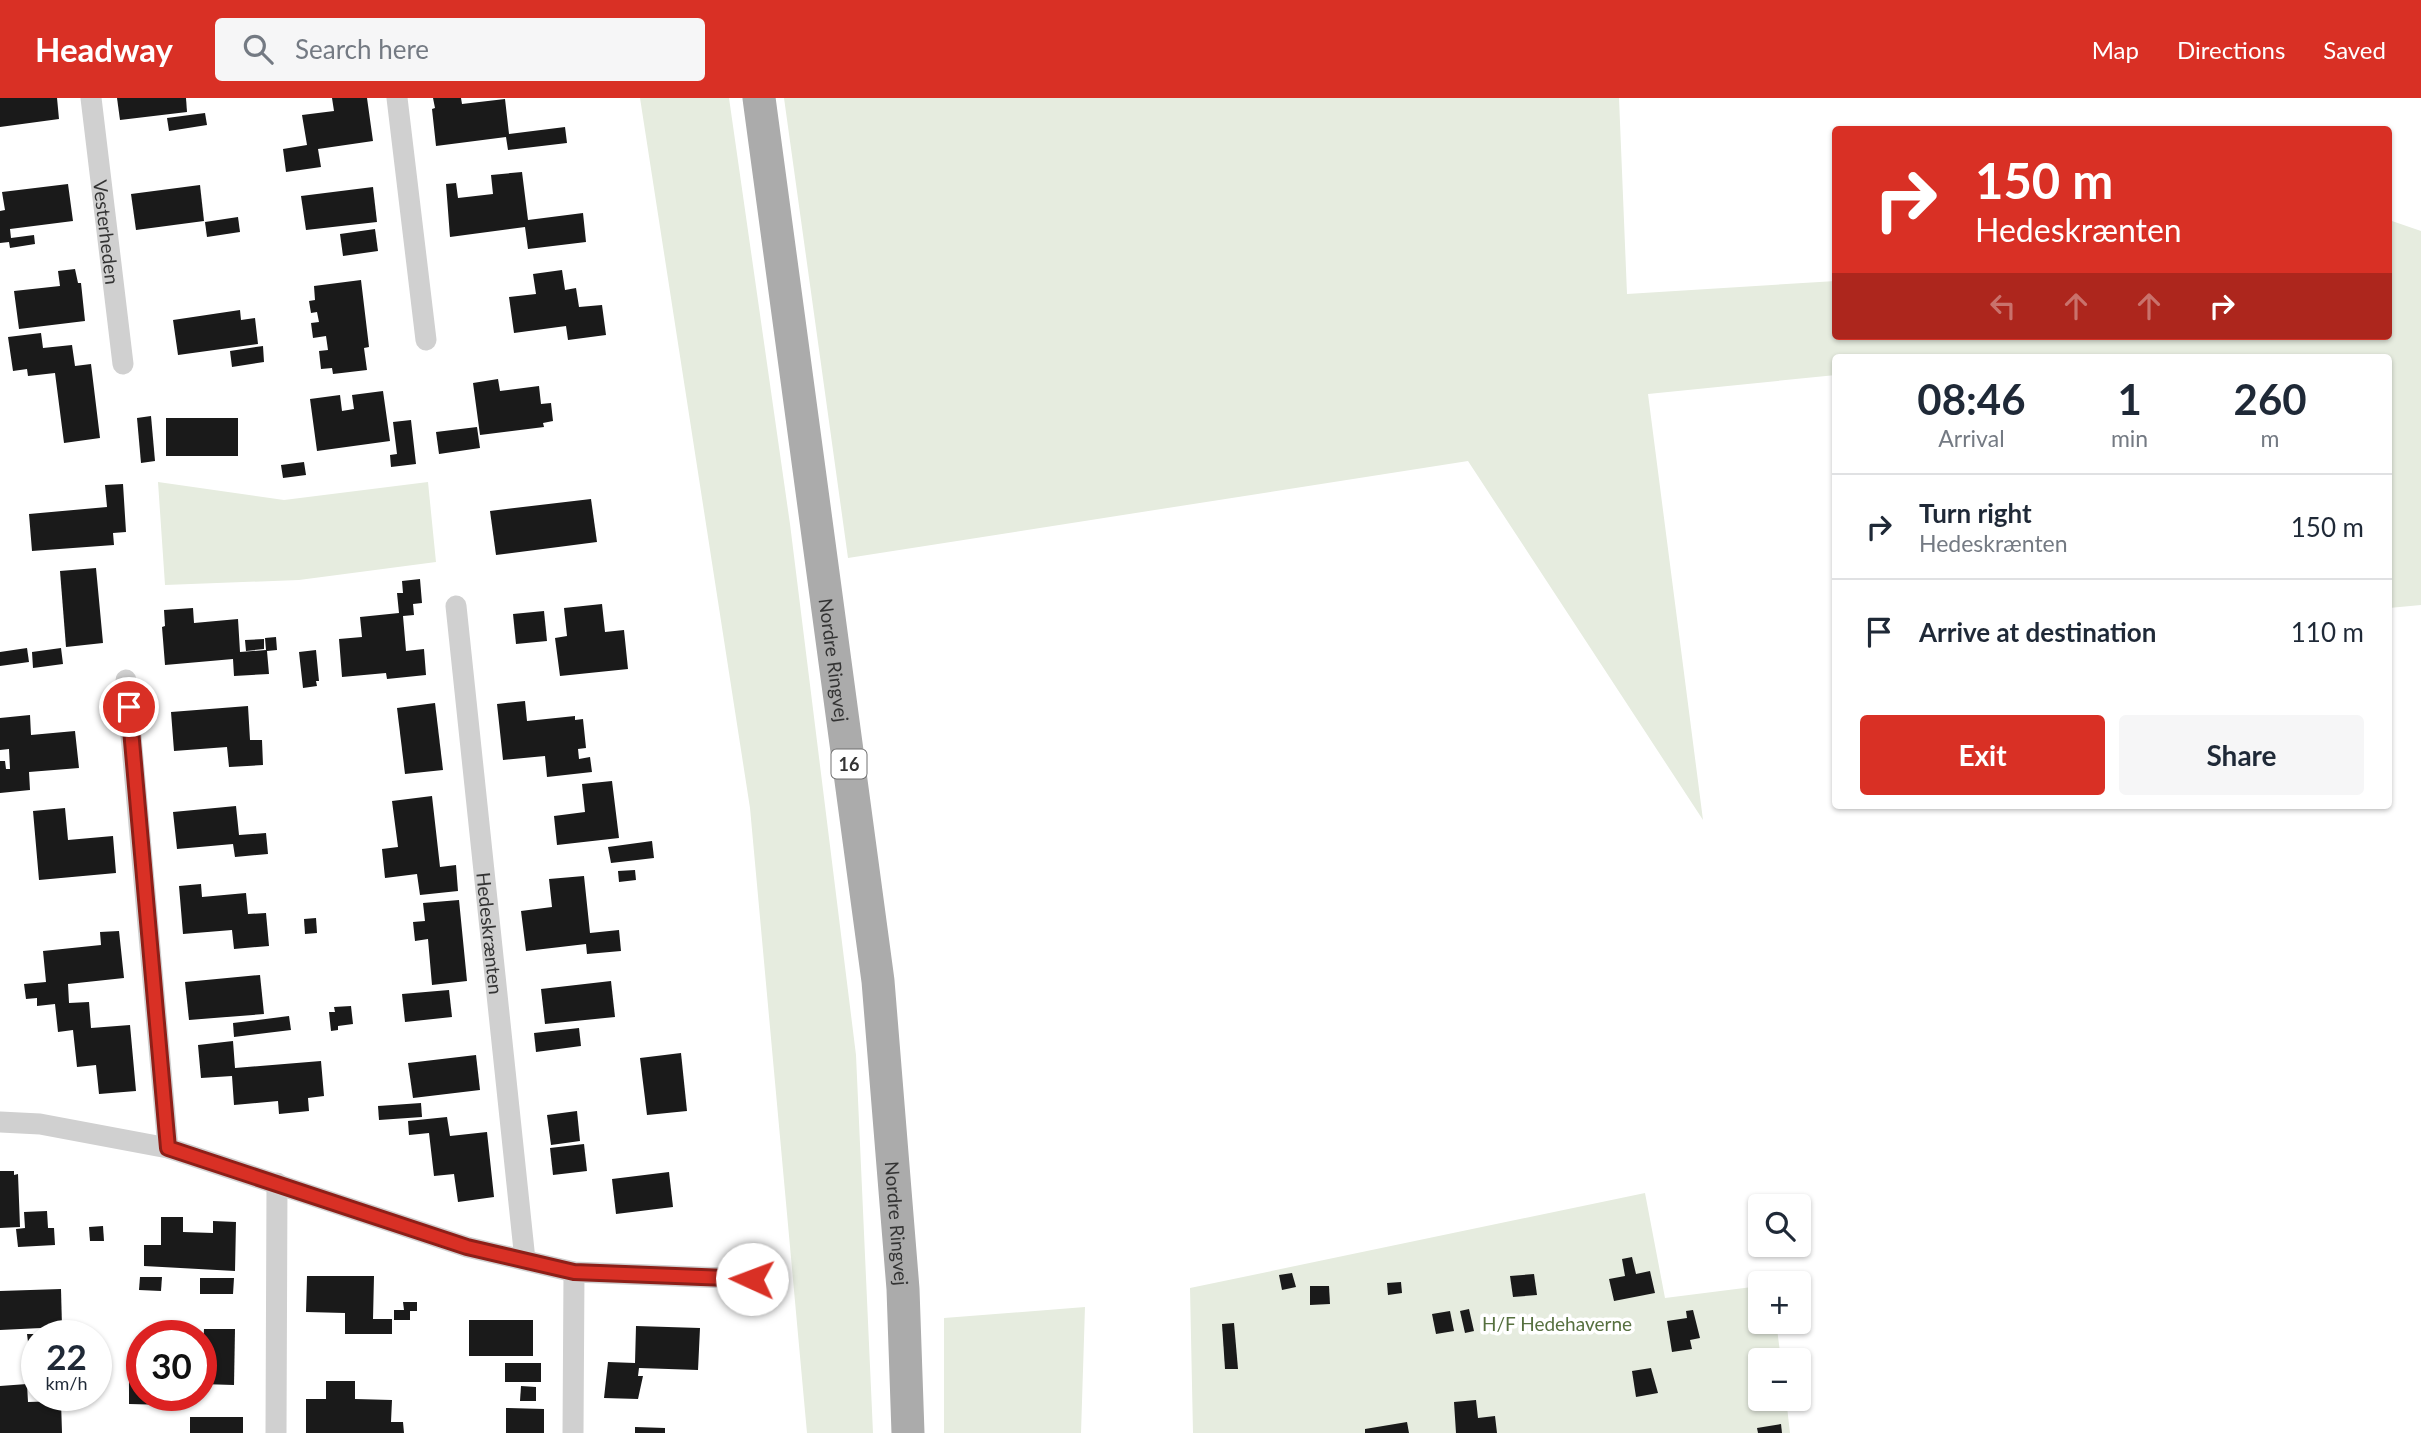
<!DOCTYPE html>
<meta charset="utf-8">
<style>
body{margin:0;font-family:Lato,sans-serif;background:#f6f6f7;color:#1f2937;height:100vh;display:flex;flex-direction:column;font-size:26px;white-space:nowrap}
*{box-sizing:border-box;margin:0}
p{font-size:23px;color:#747a83}
.icon{flex:none;width:38px;height:38px;fill:none;stroke:currentColor;stroke-width:2;stroke-linecap:round;stroke-linejoin:round}
.map{position:relative;flex:1;overflow:hidden}
.panel{position:absolute;left:1832px;top:256px;width:560px;height:455px;display:flex;flex-direction:column;background:#fff;border-radius:7px;box-shadow:0 2px 5px #0004}
.panel>*{flex:none}
.top-card{position:absolute;left:1832px;top:28px;width:560px;height:214px;border-radius:7px;box-shadow:0 2px 5px #0004;background:#d93025;color:#fff;overflow:hidden}
.fabs{position:absolute;left:1748px;top:1096px;display:grid;gap:14px}
.fabs a{display:grid;place-items:center;width:63px;height:63px;border-radius:7px;background:#fff;box-shadow:0 2px 5px #0004;font-size:35px}
.speed{position:absolute;left:21px;top:1222px;display:flex;gap:14px;font-size:35px;font-weight:700;text-align:center}
.speed>*{display:grid;place-content:center;width:91px;height:91px;border-radius:50%;background:#fff;box-shadow:0 2px 5px #0004;line-height:1}
.speed small{font-size:18px;font-weight:400}
.speed .limit{border:10px solid #d22;background:#fff;color:#111}
.pin{position:absolute;display:grid;place-items:center;width:60px;height:60px;color:#fff;margin:-30px;border:4px solid #fff;border-radius:50%;box-shadow:0 2px 7px #0007}
.me{position:absolute;width:77px;margin:-38px;rotate:272deg;stroke-linejoin:round;filter:drop-shadow(0 0 5px #0008)}
.turn{display:flex;align-items:center;gap:24px;height:147px;padding:0 28px;font-size:32px}
.turn .icon{width:91px;height:91px;stroke-width:2.5}
.turn b{display:block;font-size:49px;line-height:60px}
.lanes{display:flex;align-items:center;height:66px;padding:0 28px;background:#0003;justify-content:center;gap:35px;direction:ltr}
.lanes .off{opacity:.35}
.eta{display:flex;justify-content:space-evenly;align-items:center;height:119px;text-align:center}
.eta b{font-size:42px;font-weight:700;line-height:49px}
.button{display:flex;gap:14px;margin-top:auto;padding:14px 28px}
.button a{flex:1;height:80px;border-radius:7px;background:#d93025;color:#fff;font-size:28px;font-weight:700;line-height:80px;text-align:center}
.button a+a{background:#f6f6f7;color:#1f2937}
ul{padding:0;list-style:none}
li{display:flex;align-items:center;gap:21px;height:105px;padding:0 28px;border-top:2px solid #e0e1e3}
li div{flex:1}
li b{display:block;font-size:26px}
li em{font-style:normal}
header{display:flex;align-items:center;gap:42px;box-sizing:border-box;height:98px;padding:0 35px;background:#d93025;color:#fff}
header strong{font-size:33px}
nav{display:flex;gap:38px;margin-inline-start:auto;font-size:24px}
.search{width:490px;height:63px;background:#f6f6f7;display:flex;align-items:center;gap:18px;box-sizing:border-box;padding:0 24px;border-radius:7px;color:#747a83;font-size:26px}
.map>svg:first-child{display:block}
</style>
<header>
<strong>Headway</strong>
<div class="search"><svg class="icon" aria-label="search" viewBox="0 0 24 24"><circle cx="10" cy="10" r="6"/><path d="M15 15l6 6"/></svg>Search here</div>
<nav><a>Map</a><a>Directions</a><a>Saved</a></nav>
</header>
<div class="map">
<svg width="2421" height="1335" viewBox="0 0 2421 1335">
<rect width="100%" height="100%" fill="#fff"/>
<g fill="#e6ecdf">
<path d="M 640,0 L 729,0 L 790,426 L 856,957 L 873,1335 L 807,1335 L 750,710 Z"/>
<path d="M 784,0 L 1619,0 L 1627,196 L 1836,183 L 1836,238 L 2389,238 L 2389,122 L 2421,133 L 2421,507 L 2389,510 L 2389,259 L 1836,259 L 1836,277 L 1648,296 L 1703,722 L 1468,363 L 848,460 Z"/>
<path d="M 158,384 L 284,402 L 428,384 L 436,464 L 299,482 L 165,487 Z"/>
<path d="M 1645,1095 L 1665,1200 L 1760,1188 L 1760,1223 L 1776,1223 L 1781,1262 L 1760,1262 L 1760,1300 L 1786,1300 L 1790,1335 L 1193,1335 L 1190,1190 Z"/>
<path d="M 1085,1209 L 1081,1335 L 944,1335 L 944,1220 Z"/>
</g>
<g fill="#1a1a1a">
<path d="M 0,0 L 57,0 L 59,21 L 0,29 Z"/>
<path d="M 117,0 L 186,0 L 187,14 L 120,22 Z"/>
<path d="M 332,0 L 367,0 L 373,43 L 318,51 L 321,69 L 286,74 L 283,51 L 307,47 L 302,17 L 334,13 Z"/>
<path d="M 433,0 L 461,0 L 462,6 L 505,1 L 509,36 L 565,29 L 567,45 L 508,52 L 506,39 L 436,48 L 432,11 L 435,10 Z"/>
<path d="M 205,15 L 207,27 L 169,33 L 167,20 Z"/>
<path d="M 522,74 L 528,122 L 583,115 L 586,144 L 528,151 L 525,129 L 450,139 L 446,86 L 456,85 L 458,100 L 493,96 L 491,77 Z"/>
<path d="M 68,86 L 73,123 L 10,131 L 11,140 L 34,137 L 35,146 L 10,150 L 9,144 L 0,145 L 0,113 L 5,112 L 2,94 Z"/>
<path d="M 200,87 L 204,123 L 136,132 L 131,96 Z"/>
<path d="M 373,89 L 377,124 L 306,132 L 301,98 Z"/>
<path d="M 238,119 L 240,134 L 207,139 L 205,124 Z"/>
<path d="M 375,131 L 378,153 L 343,158 L 340,136 Z"/>
<path d="M 75,171 L 78,185 L 81,185 L 85,223 L 19,231 L 14,193 L 60,188 L 58,173 Z"/>
<path d="M 562,172 L 565,192 L 576,190 L 579,209 L 602,207 L 606,237 L 568,242 L 566,228 L 514,235 L 509,199 L 536,196 L 533,176 Z"/>
<path d="M 361,182 L 369,249 L 364,250 L 367,272 L 333,276 L 332,270 L 321,271 L 319,253 L 328,252 L 326,238 L 313,240 L 311,225 L 319,224 L 317,214 L 311,215 L 309,203 L 315,202 L 314,188 Z"/>
<path d="M 240,212 L 241,222 L 255,220 L 258,246 L 178,257 L 173,222 Z"/>
<path d="M 41,235 L 43,250 L 72,247 L 75,268 L 91,266 L 100,340 L 64,345 L 55,275 L 28,278 L 27,271 L 13,273 L 8,239 Z"/>
<path d="M 263,248 L 264,264 L 232,269 L 230,253 Z"/>
<path d="M 498,281 L 500,293 L 539,288 L 541,306 L 551,305 L 553,323 L 543,325 L 544,329 L 480,337 L 473,285 Z"/>
<path d="M 383,293 L 390,343 L 317,353 L 310,301 L 340,297 L 342,313 L 354,311 L 352,297 Z"/>
<path d="M 151,318 L 155,363 L 141,365 L 137,320 Z"/>
<rect x="166" y="320" width="72" height="38"/>
<path d="M 411,322 L 416,366 L 391,369 L 390,357 L 397,356 L 393,324 Z"/>
<path d="M 477,329 L 480,350 L 439,356 L 436,334 Z"/>
<path d="M 304,364 L 306,377 L 283,380 L 281,367 Z"/>
<path d="M 123,386 L 126,434 L 113,435 L 114,447 L 32,453 L 29,416 L 107,409 L 105,387 Z"/>
<path d="M 591,401 L 597,444 L 496,457 L 490,413 Z"/>
<path d="M 96,470 L 103,545 L 66,549 L 60,473 Z"/>
<path d="M 420,481 L 422,505 L 413,506 L 414,517 L 403,518 L 406,553 L 424,551 L 426,577 L 387,581 L 386,575 L 342,579 L 339,541 L 362,539 L 360,519 L 399,515 L 397,495 L 403,495 L 402,483 Z"/>
<path d="M 602,506 L 605,534 L 624,532 L 628,571 L 560,578 L 555,540 L 567,538 L 564,510 Z"/>
<path d="M 193,510 L 194,525 L 238,521 L 240,554 L 266,552 L 265,540 L 276,539 L 277,552 L 267,553 L 269,576 L 234,578 L 233,561 L 165,567 L 162,529 L 165,528 L 164,512 Z"/>
<path d="M 544,513 L 547,543 L 516,546 L 513,516 Z"/>
<path d="M 264,541 L 264,551 L 246,553 L 245,542 Z"/>
<path d="M 27,550 L 29,564 L 0,568 L 0,554 Z"/>
<path d="M 61,550 L 63,566 L 33,570 L 32,554 Z"/>
<path d="M 316,552 L 319,583 L 316,583 L 317,588 L 303,590 L 299,554 Z"/>
<path d="M 525,603 L 527,623 L 575,618 L 575,622 L 583,621 L 586,650 L 578,651 L 579,661 L 590,659 L 592,674 L 547,679 L 545,658 L 503,662 L 497,606 Z"/>
<path d="M 435,605 L 443,672 L 405,676 L 397,610 Z"/>
<path d="M 248,608 L 250,642 L 262,642 L 263,667 L 229,669 L 227,649 L 174,653 L 171,614 Z"/>
<path d="M 30,617 L 31,637 L 75,633 L 79,670 L 29,674 L 30,692 L 0,695 L 0,663 L 5,663 L 6,671 L 10,671 L 9,651 L 0,652 L 0,620 Z"/>
<path d="M 612,683 L 619,740 L 557,747 L 554,718 L 585,714 L 582,686 Z"/>
<path d="M 432,698 L 440,769 L 456,767 L 458,793 L 420,797 L 417,776 L 385,780 L 382,751 L 398,749 L 392,703 Z"/>
<path d="M 236,708 L 239,737 L 266,735 L 268,756 L 235,759 L 233,746 L 177,751 L 173,714 Z"/>
<path d="M 65,710 L 68,742 L 113,738 L 116,775 L 39,782 L 33,713 Z"/>
<path d="M 652,743 L 654,760 L 611,765 L 608,749 Z"/>
<path d="M 635,772 L 636,782 L 619,784 L 618,773 Z"/>
<path d="M 584,778 L 590,835 L 619,832 L 621,853 L 587,856 L 586,846 L 526,853 L 521,813 L 552,809 L 549,781 Z"/>
<path d="M 201,786 L 202,799 L 246,795 L 248,816 L 266,815 L 269,848 L 234,851 L 232,832 L 183,836 L 179,788 Z"/>
<path d="M 459,802 L 467,883 L 432,887 L 428,841 L 415,843 L 413,824 L 425,823 L 423,805 Z"/>
<path d="M 316,820 L 317,835 L 305,836 L 304,821 Z"/>
<path d="M 119,833 L 124,880 L 68,886 L 69,905 L 89,904 L 91,930 L 130,927 L 136,993 L 99,996 L 96,967 L 77,969 L 73,932 L 58,934 L 55,906 L 37,908 L 37,900 L 26,901 L 24,886 L 46,884 L 43,853 L 101,847 L 100,834 Z"/>
<path d="M 260,877 L 264,916 L 189,922 L 185,884 Z"/>
<path d="M 611,883 L 615,919 L 545,926 L 541,891 Z"/>
<path d="M 449,892 L 452,919 L 405,924 L 402,896 Z"/>
<path d="M 351,908 L 353,926 L 338,928 L 338,932 L 331,933 L 329,914 L 335,914 L 334,909 Z"/>
<path d="M 289,918 L 291,932 L 234,939 L 233,925 Z"/>
<path d="M 579,930 L 581,948 L 536,954 L 534,935 Z"/>
<path d="M 233,943 L 235,970 L 321,963 L 324,998 L 308,1000 L 309,1013 L 279,1016 L 278,1003 L 234,1007 L 232,978 L 201,980 L 198,947 Z"/>
<path d="M 681,955 L 687,1013 L 647,1017 L 640,960 Z"/>
<path d="M 476,957 L 480,992 L 413,1000 L 408,965 Z"/>
<path d="M 421,1005 L 422,1019 L 379,1022 L 378,1008 Z"/>
<path d="M 577,1013 L 580,1043 L 551,1047 L 547,1017 Z"/>
<path d="M 447,1019 L 450,1038 L 487,1034 L 494,1099 L 458,1104 L 454,1076 L 434,1078 L 429,1035 L 409,1037 L 408,1023 Z"/>
<path d="M 584,1046 L 587,1073 L 553,1077 L 550,1050 Z"/>
<path d="M 0,1073 L 14,1073 L 14,1077 L 18,1076 L 20,1129 L 0,1130 Z"/>
<path d="M 669,1074 L 673,1109 L 616,1116 L 612,1081 Z"/>
<path d="M 47,1113 L 48,1130 L 54,1130 L 55,1147 L 18,1149 L 16,1131 L 25,1130 L 24,1114 Z"/>
<path d="M 161,1119 L 183,1119 L 183,1134 L 213,1135 L 213,1123 L 236,1124 L 235,1173 L 144,1168 L 144,1147 L 161,1147 Z"/>
<path d="M 103,1128 L 104,1143 L 90,1143 L 89,1129 Z"/>
<path d="M 1632,1159 L 1636,1176 L 1650,1173 L 1655,1195 L 1614,1203 L 1609,1181 L 1625,1178 L 1622,1161 Z"/>
<path d="M 1292,1175 L 1296,1189 L 1282,1192 L 1279,1177 Z"/>
<path d="M 1534,1176 L 1537,1197 L 1513,1199 L 1510,1178 Z"/>
<path d="M 307,1178 L 374,1178 L 373,1221 L 392,1221 L 392,1236 L 345,1236 L 345,1215 L 306,1214 Z"/>
<path d="M 140,1179 L 162,1179 L 161,1193 L 139,1192 Z"/>
<path d="M 200,1180 L 234,1180 L 233,1196 L 200,1196 Z"/>
<path d="M 1401,1184 L 1402,1195 L 1388,1197 L 1387,1185 Z"/>
<path d="M 1310,1188 L 1329,1188 L 1330,1206 L 1310,1207 Z"/>
<path d="M 61,1191 L 62,1229 L 0,1232 L 0,1193 Z"/>
<path d="M 403,1204 L 417,1204 L 417,1213 L 410,1213 L 410,1222 L 394,1222 L 394,1212 L 404,1212 Z"/>
<path d="M 1469,1211 L 1474,1233 L 1465,1235 L 1460,1213 Z"/>
<path d="M 1693,1212 L 1700,1240 L 1690,1242 L 1692,1251 L 1672,1254 L 1667,1223 L 1687,1220 L 1686,1213 Z"/>
<path d="M 1450,1213 L 1454,1233 L 1436,1236 L 1432,1216 Z"/>
<rect x="469" y="1222" width="64" height="36"/>
<path d="M 1234,1225 L 1238,1271 L 1225,1271 L 1222,1226 Z"/>
<path d="M 636,1228 L 700,1230 L 698,1272 L 639,1270 L 638,1278 L 643,1278 L 638,1301 L 604,1300 L 608,1264 L 635,1265 Z"/>
<path d="M 204,1231 L 235,1231 L 234,1287 L 201,1286 Z"/>
<path d="M 61,1234 L 61,1237 L 41,1237 L 40,1235 Z"/>
<path d="M 27,1236 L 37,1236 L 37,1251 L 29,1252 Z"/>
<rect x="505" y="1265" width="36" height="19"/>
<path d="M 1651,1270 L 1658,1295 L 1636,1299 L 1632,1273 Z"/>
<path d="M 129,1279 L 142,1280 L 142,1297 L 168,1297 L 168,1307 L 129,1306 Z"/>
<path d="M 326,1283 L 355,1283 L 355,1301 L 392,1302 L 391,1324 L 403,1324 L 404,1335 L 306,1335 L 306,1301 L 326,1301 Z"/>
<path d="M 27,1286 L 28,1304 L 61,1303 L 62,1335 L 0,1335 L 0,1288 Z"/>
<path d="M 521,1288 L 536,1289 L 536,1303 L 520,1303 Z"/>
<path d="M 1476,1302 L 1478,1320 L 1495,1318 L 1497,1335 L 1456,1335 L 1454,1304 Z"/>
<path d="M 506,1310 L 544,1311 L 544,1335 L 506,1335 Z"/>
<rect x="190" y="1319" width="53" height="16"/>
<path d="M 1407,1324 L 1409,1335 L 1365,1335 L 1365,1331 Z"/>
<path d="M 1781,1326 L 1782,1335 L 1758,1335 L 1757,1330 Z"/>
<path d="M 635,1329 L 665,1330 L 665,1335 L 635,1335 Z"/>
</g>
<g fill="none" stroke-linecap="round" stroke-linejoin="round">
<g stroke="#d0d0d0" stroke-width="21">
<path id="s1" d="M 91,0 L 123,266"/>
<path d="M 397,0 L 426,242"/>
<path id="s2" d="M 456,508 L 525,1162"/>
<path d="M 126,582 L 168,1050"/>
<path d="M 0,1024 L 40,1026 L 168,1050 L 467,1149 L 574,1174 L 752,1181"/>
<path d="M 276,1335 L 277,1085"/>
<path d="M 573,1335 L 574,1174"/>
</g>
<path stroke="#ababab" stroke-width="33" id="s3" d="M 759,0 L 878,883 L 903,1191 L 908,1335"/>
</g>
<g fill="none" stroke-linecap="round" stroke-linejoin="round">
<defs>
<path id="route" d="M 129,609 L 168,1050 L 467,1149 L 574,1174 L 752,1181"/>
</defs>
<use href="#route" stroke="#8d1f18" stroke-width="18"/>
<use href="#route" stroke="#d93025" stroke-width="12"/>
</g>
<g text-anchor="middle" dominant-baseline="central" stroke-width="7" stroke-linejoin="round" paint-order="stroke">
<rect fill="#fff" stroke="#707070" stroke-width="2" x="831.5" y="651.5" width="35" height="29" rx="5"/>
<g font-size="18" font-weight="bold" fill="#333">
<text x="849" y="666">16</text>
</g>
<g font-size="19" fill="#333" stroke="#fff">
<text stroke="none"><textPath href="#s1" startOffset="135">Vesterheden</textPath></text>
<text stroke="none"><textPath href="#s3" startOffset="567">Nordre Ringvej</textPath></text>
<text stroke="none"><textPath href="#s2" startOffset="329">Hedeskrænten</textPath></text>
<text stroke="none"><textPath href="#s3" startOffset="1134">Nordre Ringvej</textPath></text>
</g>
<g font-size="19" fill="#56703f" stroke="#fff">
<text x="1557" y="1225">H/F Hedehaverne</text>
</g>
</g>
</svg>
<div class="fabs">
<a><svg class="icon" aria-label="search" viewBox="0 0 24 24"><circle cx="10" cy="10" r="6"/><path d="M15 15l6 6"/></svg></a>
<a>+</a>
<a>−</a>
</div>
<div class="speed"><div>22<small>km/h</small></div><div class="limit">30</div></div>
<div class="pin" style="left:129px;top:609px;background:#d93025"><svg class="icon" aria-label="arrive" viewBox="0 0 24 24"><path d="M6 21V4h12l-3 4 3 4H6"/></svg></div>
<svg class="me" style="left:752px;top:1181px" viewBox="-20 -20 40 40"><circle r="19" fill="#fff"/><path d="M0-13L10 11 0 6-10 11z" fill="#d93025"/></svg>
<div class="top-card">
<div class="turn"><svg class="icon" aria-label="right" viewBox="0 0 24 24"><path d="M7 20v-9h11M14 6l5 5-5 5"/></svg><div><b>150 m</b>Hedeskrænten</div></div>
<div class="lanes"><svg class="icon off" aria-label="left" viewBox="0 0 24 24"><path d="M17 20v-9H6M10 6l-5 5 5 5"/></svg><svg class="icon off" aria-label="ahead" viewBox="0 0 24 24"><path d="M12 20V5M6 11l6-6 6 6"/></svg><svg class="icon off" aria-label="ahead" viewBox="0 0 24 24"><path d="M12 20V5M6 11l6-6 6 6"/></svg><svg class="icon" aria-label="right" viewBox="0 0 24 24"><path d="M7 20v-9h11M14 6l5 5-5 5"/></svg></div>
</div>
<section class="panel">
<div class="eta">
<div><b>08:46</b><p>Arrival</p></div>
<div><b>1</b><p>min</p></div>
<div><b>260</b><p>m</p></div>
</div>
<ul>
<li><svg class="icon" aria-label="right" viewBox="0 0 24 24"><path d="M7 20v-9h11M14 6l5 5-5 5"/></svg><div><b>Turn right</b><p>Hedeskrænten</p></div><em>150 m</em></li>
<li><svg class="icon" aria-label="arrive" viewBox="0 0 24 24"><path d="M6 21V4h12l-3 4 3 4H6"/></svg><div><b>Arrive at destination</b></div><em>110 m</em></li>
</ul>
<div class="button"><a>Exit</a><a>Share</a></div>
</section>
</div>
